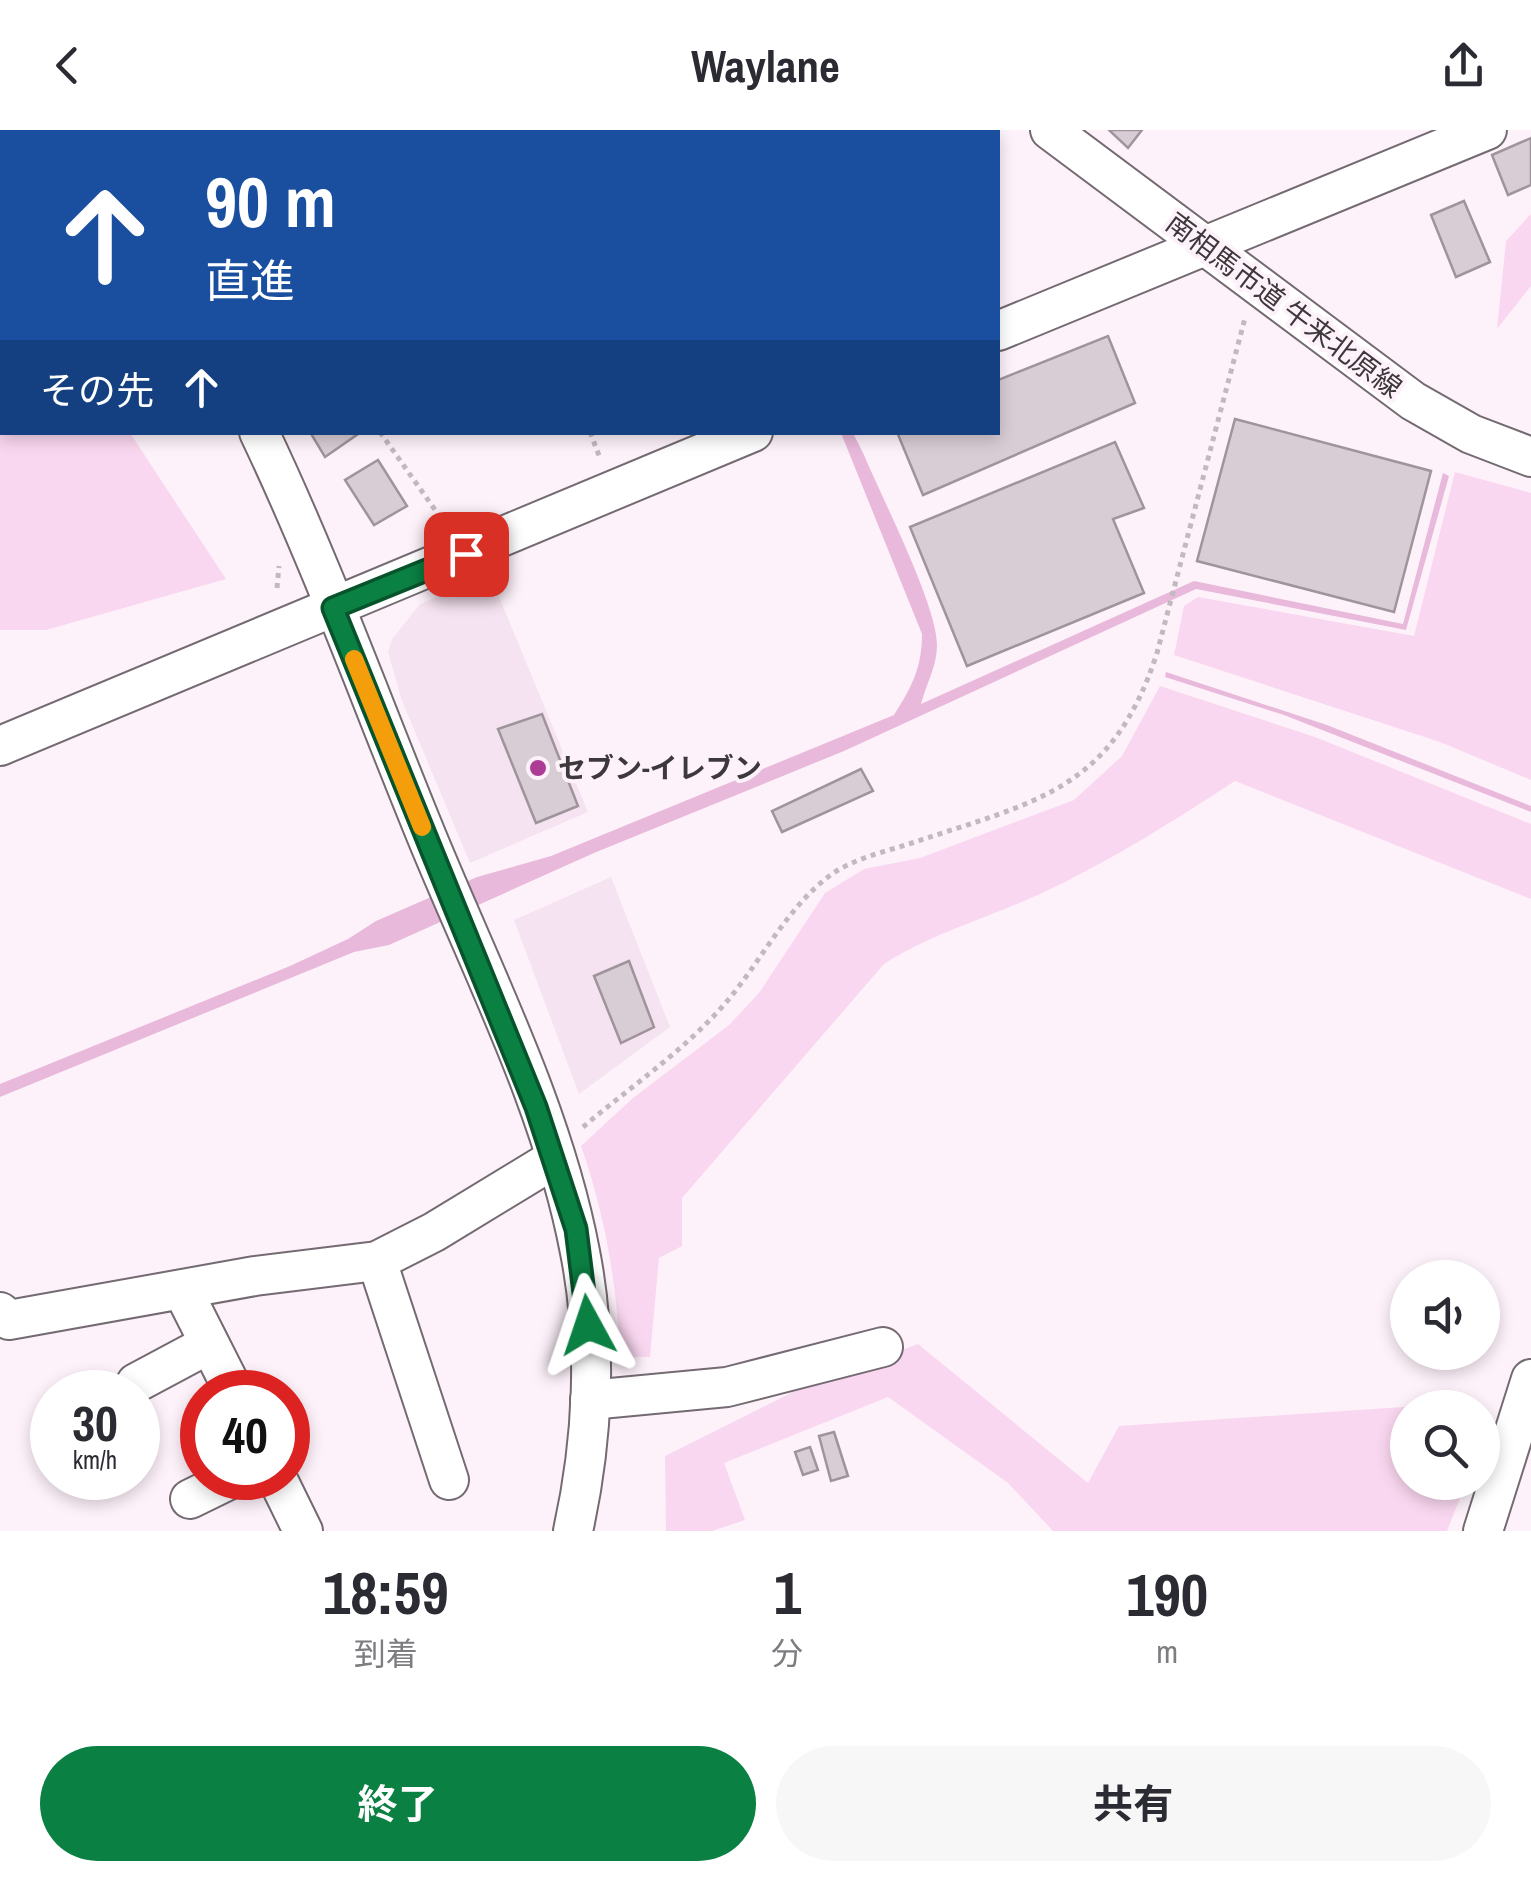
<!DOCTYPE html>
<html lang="ja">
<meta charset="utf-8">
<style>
body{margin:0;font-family:"Archivo Narrow","Noto Sans JP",sans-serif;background:#f7f7f7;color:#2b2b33;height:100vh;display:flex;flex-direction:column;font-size:38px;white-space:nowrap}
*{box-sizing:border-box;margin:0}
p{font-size:32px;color:#7c7c81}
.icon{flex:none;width:55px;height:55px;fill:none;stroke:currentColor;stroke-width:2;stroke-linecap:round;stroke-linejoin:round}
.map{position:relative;height:1401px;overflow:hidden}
.side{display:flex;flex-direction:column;background:#fff;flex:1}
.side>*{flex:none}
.hud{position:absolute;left:0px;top:0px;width:1000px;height:305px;box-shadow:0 5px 15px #0003;background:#1a4fa0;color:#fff;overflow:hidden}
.buttons{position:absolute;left:1390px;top:1130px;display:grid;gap:20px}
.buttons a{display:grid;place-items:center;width:110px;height:110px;border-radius:50%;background:#fff;box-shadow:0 5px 15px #0003;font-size:50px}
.speed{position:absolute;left:30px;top:1240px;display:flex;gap:20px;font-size:50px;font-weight:700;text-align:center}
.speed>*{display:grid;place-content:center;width:130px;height:130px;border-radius:50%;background:#fff;box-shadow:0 5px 15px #0003;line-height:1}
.speed small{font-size:25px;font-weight:400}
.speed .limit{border:15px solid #d22;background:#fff;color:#111}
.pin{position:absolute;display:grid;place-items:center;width:85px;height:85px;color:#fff;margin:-42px;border-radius:20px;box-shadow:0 5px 15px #0006}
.me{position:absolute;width:110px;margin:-55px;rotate:355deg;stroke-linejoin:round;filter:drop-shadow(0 0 8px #0008)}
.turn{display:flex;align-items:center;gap:35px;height:210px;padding:0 40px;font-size:45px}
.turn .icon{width:130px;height:130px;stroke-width:2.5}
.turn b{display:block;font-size:70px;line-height:85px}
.then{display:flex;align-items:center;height:95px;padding:0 40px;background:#0003;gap:20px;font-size:38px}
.eta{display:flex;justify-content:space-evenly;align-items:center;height:170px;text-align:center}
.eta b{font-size:60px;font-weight:700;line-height:70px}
.primary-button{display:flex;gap:20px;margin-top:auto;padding:20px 40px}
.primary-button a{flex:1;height:115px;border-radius:60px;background:#0b8043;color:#fff;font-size:40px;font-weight:700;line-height:115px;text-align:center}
.primary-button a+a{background:#f7f7f7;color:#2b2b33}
header{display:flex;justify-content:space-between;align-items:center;height:130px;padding:0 40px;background:#fff;font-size:45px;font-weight:700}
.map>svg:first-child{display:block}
</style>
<header><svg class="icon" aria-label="back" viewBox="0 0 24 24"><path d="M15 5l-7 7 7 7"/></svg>Waylane<svg class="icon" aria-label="share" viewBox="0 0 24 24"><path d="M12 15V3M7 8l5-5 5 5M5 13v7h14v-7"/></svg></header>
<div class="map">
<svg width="1531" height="1401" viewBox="0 0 1531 1401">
<rect width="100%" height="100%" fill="#fef2fa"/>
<g fill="#f6e3f1">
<path d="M 490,445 L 588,682 L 470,733 L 402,571 L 388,522 L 392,509 L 420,474 Z"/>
<path d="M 611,747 L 670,897 L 579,964 L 514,790 Z"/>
</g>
<g fill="#fad7f0">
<path d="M 1531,84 L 1531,156 L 1497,199 L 1506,111 Z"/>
<path d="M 0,104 L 2,302 L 130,303 L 226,449 L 46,500 L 0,500 Z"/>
<path d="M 1455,342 L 1531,363 L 1531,650 L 1440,612 L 1174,525 L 1184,476 L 1198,467 L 1414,506 Z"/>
<path d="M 1160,556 L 1315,607 L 1531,694 L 1531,769 L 1235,651 C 1172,692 1109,732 1040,764 C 988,788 933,803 884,834 L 682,1068 L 682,1116 L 659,1128 L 650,1227 L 620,1227 C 617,1154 605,1085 581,1016 L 633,968 L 729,895 L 759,863 L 825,763 L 864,739 L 920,728 L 1074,670 L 1122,626 Z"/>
<path d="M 918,1214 L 1088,1353 L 1119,1296 L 1418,1276 L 1421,1277 L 1408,1278 L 1408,1352 L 1466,1353 L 1447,1401 L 1053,1401 L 1008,1353 L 888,1267 L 724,1333 L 745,1390 L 712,1401 L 666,1401 L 665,1326 L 809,1254 Z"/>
</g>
<g fill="#e8b9db">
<path d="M 841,303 L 853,303 L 864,325 C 882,368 937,475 937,515 C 937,537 926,554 921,574 L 1194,451 L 1403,494 L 1443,343 L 1449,346 L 1406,500 L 1196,459 L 844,621 L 594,723 L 389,815 L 354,822 L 0,967 L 0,954 L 290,836 L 348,809 L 376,791 L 477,747 L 551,726 L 894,585 C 912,557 922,537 922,504 Z"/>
<path d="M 1166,542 L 1327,595 L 1531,676 L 1531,682 L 1284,585 L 1165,547 Z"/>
</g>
<g fill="#d9cdd5" stroke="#9f949c" stroke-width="2.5">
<path d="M 1109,0 L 1142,0 L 1128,18 Z"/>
<path d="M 1531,8 L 1531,55 L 1508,65 L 1492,25 Z"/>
<path d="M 1464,71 L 1490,132 L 1456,147 L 1431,85 Z"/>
<path d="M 1108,206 L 1135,273 L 923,365 L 897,302 L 998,302 L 998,250 Z"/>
<path d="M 1235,289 L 1431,341 L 1394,482 L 1197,431 Z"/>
<path d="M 310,302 L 358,302 L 358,304 L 325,327 Z"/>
<path d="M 1115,312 L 1144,378 L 1113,389 L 1144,463 L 967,536 L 910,397 Z"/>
<path d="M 378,330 L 407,376 L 374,395 L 345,350 Z"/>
<path d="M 542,584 L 578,676 L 536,693 L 498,599 Z"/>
<path d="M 861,639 L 873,661 L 782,702 L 772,681 Z"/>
<path d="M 629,831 L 654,897 L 621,913 L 594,846 Z"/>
<path d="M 834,1302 L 848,1346 L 831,1351 L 819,1306 Z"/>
<path d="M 810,1317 L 818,1340 L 803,1345 L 795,1322 Z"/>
</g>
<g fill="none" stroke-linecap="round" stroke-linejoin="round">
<defs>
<g id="minor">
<path d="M 31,0 L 34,2"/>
<path d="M 1050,0 L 1413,271 L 1471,304 L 1531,327"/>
<path d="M 998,201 L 1487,0"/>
<path d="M 259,302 C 320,430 369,565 422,695 C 478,834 552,974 580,1122 C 598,1213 593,1311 573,1401"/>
<path d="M 0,616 L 753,302"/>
<path d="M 377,1131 L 449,1350"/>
<path d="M 183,1161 L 234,1262"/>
<path d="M 0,1182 L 9,1190 L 255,1146 L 377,1131 L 434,1102 L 554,1029"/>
<path d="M 136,1253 L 209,1214"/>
<path d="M 590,1270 L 727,1257 L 883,1217"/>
<path d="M 277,1348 L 303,1401"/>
<path d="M 190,1369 L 233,1348"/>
<path d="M 1483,1401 L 1531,1249"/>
</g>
</defs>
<use href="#minor" stroke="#746a72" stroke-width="42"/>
<g stroke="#c2b9bf" stroke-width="5" stroke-dasharray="5 5" stroke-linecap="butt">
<path d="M 162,0 L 164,2"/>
<path d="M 380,302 L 445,394"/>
<path d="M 590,302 L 600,328"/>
<path d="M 277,458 L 279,436"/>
<path d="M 583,997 C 629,958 681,923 722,877 C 758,837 784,781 828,747 C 851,729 884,722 912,713 C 1037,671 1112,661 1157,523 L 1245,188"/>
</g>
<use href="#minor" stroke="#fff" stroke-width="38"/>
</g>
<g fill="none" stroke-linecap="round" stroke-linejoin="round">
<defs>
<path id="route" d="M 466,424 L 333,478 L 536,977 L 576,1099 L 588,1195"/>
</defs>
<use href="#route" stroke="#07532c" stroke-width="25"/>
<use href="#route" stroke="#0b8043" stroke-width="18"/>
<path stroke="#f59e0b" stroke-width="18" d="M 354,529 L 422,697"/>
</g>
<circle fill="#ad3c97" stroke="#fef2fa" stroke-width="4" cx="538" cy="638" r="10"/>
<g text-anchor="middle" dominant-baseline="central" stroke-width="8" stroke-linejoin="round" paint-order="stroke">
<g font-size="28" fill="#3c383b" stroke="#fef2fa">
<text transform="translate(1284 175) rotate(37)">南相馬市道 牛来北原線</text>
</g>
<g font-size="28" font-weight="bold" fill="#3c383b" stroke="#fef2fa" text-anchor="start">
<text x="558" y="638">セブン-イレブン</text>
</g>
</g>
</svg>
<div class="buttons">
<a><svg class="icon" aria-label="sound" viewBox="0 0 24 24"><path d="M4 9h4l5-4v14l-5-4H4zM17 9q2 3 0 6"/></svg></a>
<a><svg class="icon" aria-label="search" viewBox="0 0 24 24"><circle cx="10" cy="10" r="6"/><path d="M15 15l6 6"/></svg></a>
</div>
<div class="speed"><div>30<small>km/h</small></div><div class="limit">40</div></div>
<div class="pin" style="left:466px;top:424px;background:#d93025"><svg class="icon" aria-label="arrive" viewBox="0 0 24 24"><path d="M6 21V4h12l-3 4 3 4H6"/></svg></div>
<svg class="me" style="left:588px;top:1195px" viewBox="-20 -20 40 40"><path d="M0-17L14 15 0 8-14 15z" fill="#0b8043" stroke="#fff" stroke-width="4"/></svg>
<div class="hud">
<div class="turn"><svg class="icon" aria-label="ahead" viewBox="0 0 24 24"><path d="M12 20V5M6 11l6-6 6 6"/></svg><div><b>90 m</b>直進</div></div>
<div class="then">その先<svg class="icon" aria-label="ahead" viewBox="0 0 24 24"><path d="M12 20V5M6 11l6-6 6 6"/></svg></div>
</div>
</div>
<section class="side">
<div class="eta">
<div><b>18:59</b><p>到着</p></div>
<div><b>1</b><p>分</p></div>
<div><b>190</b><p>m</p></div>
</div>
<div class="primary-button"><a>終了</a><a>共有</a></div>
</section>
